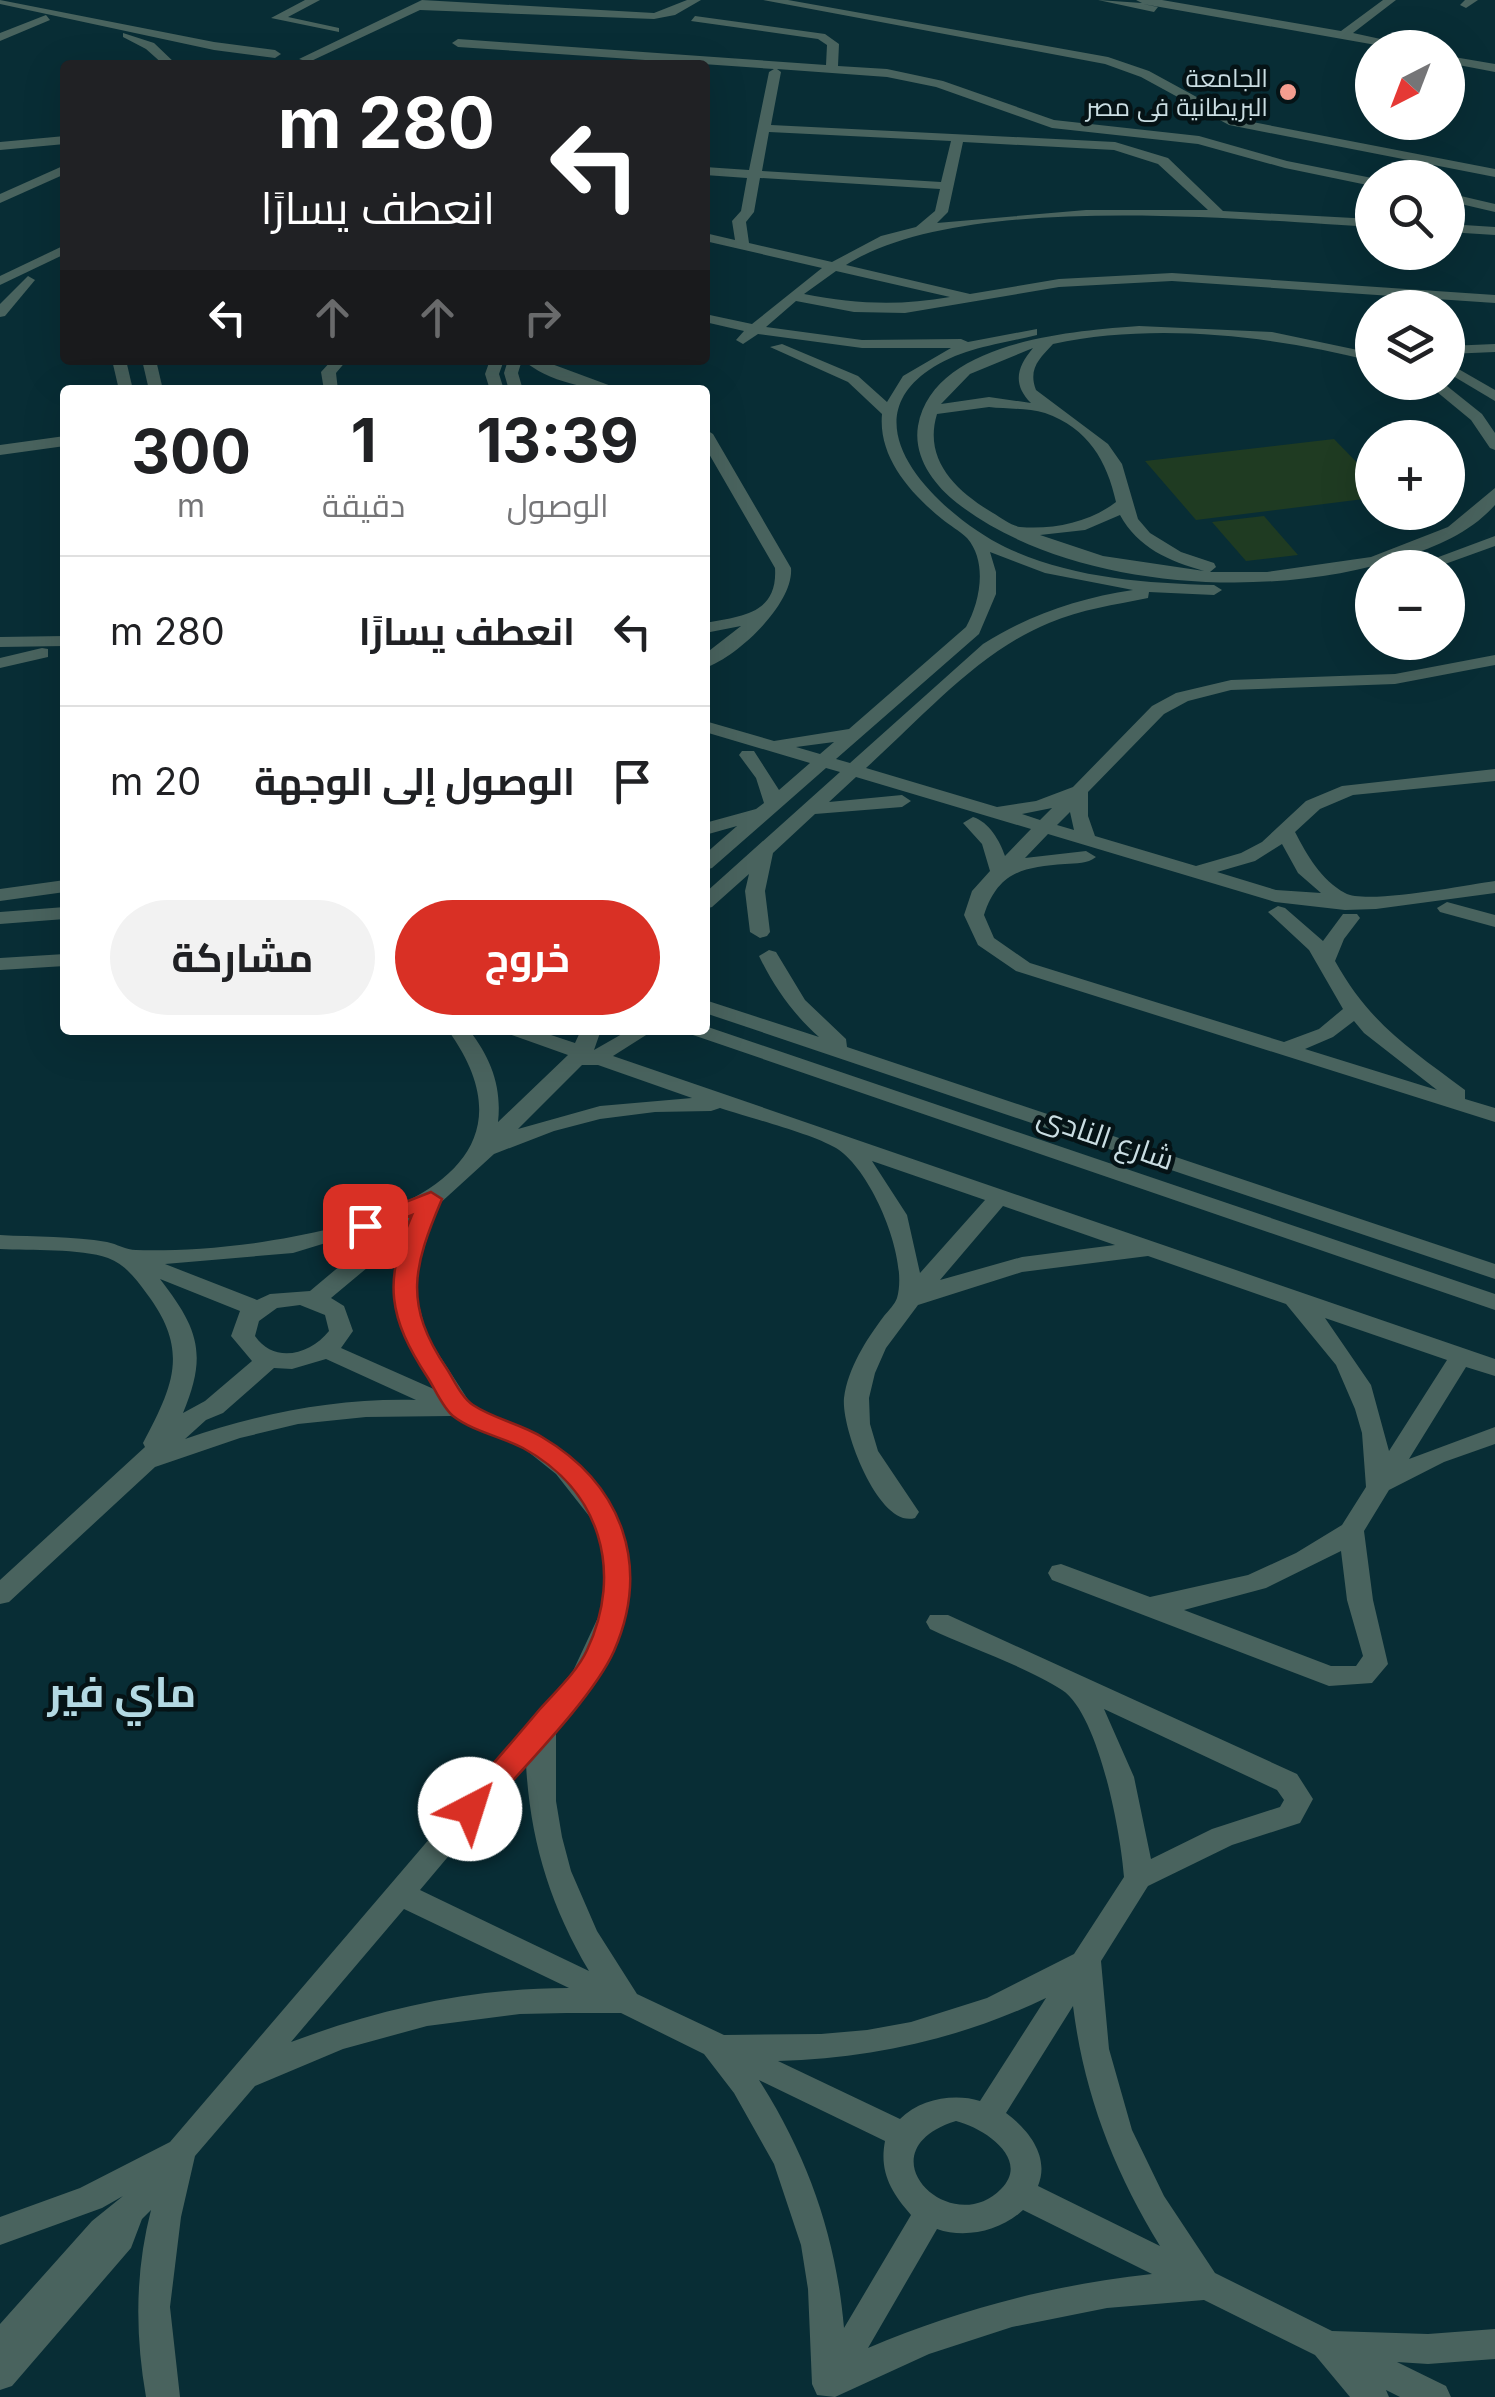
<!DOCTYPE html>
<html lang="ar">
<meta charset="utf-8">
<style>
body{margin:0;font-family:Inter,Cairo,sans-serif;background:#f2f2f2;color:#202124;direction:rtl;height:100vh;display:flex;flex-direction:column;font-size:38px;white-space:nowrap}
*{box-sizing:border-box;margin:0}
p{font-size:32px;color:#757577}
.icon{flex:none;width:55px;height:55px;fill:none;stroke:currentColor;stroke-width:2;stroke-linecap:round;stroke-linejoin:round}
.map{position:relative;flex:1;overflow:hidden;direction:ltr}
.panel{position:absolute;left:60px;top:385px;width:650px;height:650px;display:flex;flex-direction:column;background:#fff;border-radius:10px;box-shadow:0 10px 40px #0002;direction:rtl}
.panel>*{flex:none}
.banner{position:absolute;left:60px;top:60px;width:650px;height:305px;border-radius:10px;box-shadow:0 10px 40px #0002;direction:rtl;background:#202124;color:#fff;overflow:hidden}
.needle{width:65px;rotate:222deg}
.buttons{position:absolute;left:1355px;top:30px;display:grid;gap:20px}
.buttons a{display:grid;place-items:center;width:110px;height:110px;border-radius:50%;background:#fff;box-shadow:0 10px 40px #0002;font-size:50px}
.pin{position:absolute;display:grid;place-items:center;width:85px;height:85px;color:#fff;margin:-42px;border-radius:20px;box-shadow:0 5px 15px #0006}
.me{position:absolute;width:110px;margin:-55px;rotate:40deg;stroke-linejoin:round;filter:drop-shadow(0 0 8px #0008)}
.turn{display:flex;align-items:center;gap:35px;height:210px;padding:0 50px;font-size:45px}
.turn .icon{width:130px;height:130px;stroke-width:2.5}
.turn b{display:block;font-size:70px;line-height:85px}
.lanes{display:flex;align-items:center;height:95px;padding:0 50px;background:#0003;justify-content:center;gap:50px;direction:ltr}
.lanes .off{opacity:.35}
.eta{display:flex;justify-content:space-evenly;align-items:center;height:170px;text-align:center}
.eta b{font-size:60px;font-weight:700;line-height:70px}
.action{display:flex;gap:20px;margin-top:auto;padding:20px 50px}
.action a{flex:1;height:115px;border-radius:60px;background:#d93025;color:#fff;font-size:40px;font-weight:700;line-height:115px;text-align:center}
.action a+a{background:#f2f2f2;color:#202124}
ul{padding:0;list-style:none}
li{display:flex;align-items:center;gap:30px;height:150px;padding:0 50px;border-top:2px solid #e0e0e0}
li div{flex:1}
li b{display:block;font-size:38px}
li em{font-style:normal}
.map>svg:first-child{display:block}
</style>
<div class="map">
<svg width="1495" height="2397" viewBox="0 0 1495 2397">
<rect width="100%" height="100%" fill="#082d35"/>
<g fill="#1f3b22">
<path d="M 1334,439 L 1372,478 L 1372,498 L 1196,520 L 1145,461 Z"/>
<path d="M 1264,516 L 1298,555 L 1246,561 L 1212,522 Z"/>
</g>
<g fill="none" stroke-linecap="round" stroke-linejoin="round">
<g fill="#49635e" fill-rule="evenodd">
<path d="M 0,0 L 214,42 L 275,50 L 281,54 L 275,58 L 214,50 L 0,4 Z"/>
<path d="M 305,0 L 320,0 L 288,17 L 339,28 L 339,32 L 271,18 Z"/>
<path d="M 422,0 L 654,13 L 687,0 L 701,0 L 675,15 L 654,19 L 420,10 L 309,62 L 299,59 Z"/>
<path d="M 763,0 L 788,0 L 1108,57 L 1149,71 L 1237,119 L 1495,169 L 1495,177 L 1229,125 L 1141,77 L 1105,64 Z"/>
<path d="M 1098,0 L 1142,3 L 1136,0 L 1162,0 L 1341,31 L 1383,0 L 1396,0 L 1353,33 L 1422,48 L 1393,48 L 1143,4 L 1158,7 L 1154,12 Z"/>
<path d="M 1465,0 L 1478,0 L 1466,8 L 1460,5 Z"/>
<path d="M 46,15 L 50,20 L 0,41 L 0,33 Z"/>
<path d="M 695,16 L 825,34 L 839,44 L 838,66 L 887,69 L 943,81 L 1054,120 L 1199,136 L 1287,161 L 1372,178 L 1372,186 L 1285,168 L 1198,144 L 1052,128 L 936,87 L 887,77 L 777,69 L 781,72 L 771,125 L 1115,142 L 1168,158 L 1223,211 L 1372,219 L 1372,227 C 1236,219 961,192 846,265 L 970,294 L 1059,279 L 1172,273 L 1495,295 L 1495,303 L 1172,281 L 1059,287 L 905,313 L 854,312 L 796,301 L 766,327 L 862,340 L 961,339 L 968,342 L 1037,329 L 1037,335 C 1000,344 961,348 929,370 C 844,428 946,518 1005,547 C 1070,578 1143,583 1214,585 L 1222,590 L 1214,595 L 1149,592 L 1148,598 C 1114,605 1082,609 1049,623 C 978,652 923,717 866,768 L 997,807 L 1036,801 L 1073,787 L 1152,706 L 1176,693 L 1231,680 L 1395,674 L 1495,655 L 1495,665 L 1395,684 L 1231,690 L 1188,701 L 1164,714 L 1088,792 L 1088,816 L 1095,836 L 1196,866 L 1241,853 L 1262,842 L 1306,801 L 1342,786 L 1495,769 L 1495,781 L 1353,795 L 1320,809 L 1295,832 C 1307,855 1321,880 1345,893 C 1366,905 1466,885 1495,881 L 1495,893 L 1376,909 L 1345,910 L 1275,902 L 1048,834 L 1025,858 L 1086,851 L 1096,857 C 1087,864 1077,863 1065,864 C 1023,867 998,872 984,915 L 994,938 L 1030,963 L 1284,1042 L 1319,1029 L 1343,1009 L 1309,950 L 1268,912 L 1278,906 L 1285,908 L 1323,941 L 1343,914 L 1357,914 L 1360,918 L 1344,939 L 1335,961 C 1370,1024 1409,1048 1465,1090 L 1465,1099 L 1495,1108 L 1495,1122 L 1016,971 L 978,945 L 964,915 L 972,891 L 990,871 L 982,844 L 963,823 L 973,817 C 989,822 1000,841 1005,856 L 1031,829 L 856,777 L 829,802 L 902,795 L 911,801 L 902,807 L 815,814 L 773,853 L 765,891 L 770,932 L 767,936 L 760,938 L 750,932 L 745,891 L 749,874 L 712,907 L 705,909 L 705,893 L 840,772 L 826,768 L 712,868 L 705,870 L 705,854 L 737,826 L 705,835 L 705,823 L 756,809 L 764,803 L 756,778 L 739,755 L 742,751 L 754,751 L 779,790 L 810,763 L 705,732 L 705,721 L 774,741 L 849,729 L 966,627 C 980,602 988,562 967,538 C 960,531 949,525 942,519 C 910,493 878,457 882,414 L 848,382 L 770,347 L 782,344 L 858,376 L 887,402 L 903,376 L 951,348 L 862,348 L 758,334 L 743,344 L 736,340 L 744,331 L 705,322 L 705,314 L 752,324 L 822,268 L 705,241 L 705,233 L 735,240 L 732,221 L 741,211 L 747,178 L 705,175 L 705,167 L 749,170 L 769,72 L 774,69 L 458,47 L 452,43 L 458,39 L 826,65 L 827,45 L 818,39 L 691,21 ZM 769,132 L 951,141 L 941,182 L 762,171 ZM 963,142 L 1114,150 L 1158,164 L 1208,210 L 1086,210 L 937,223 L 948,212 ZM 760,178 L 940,189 L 935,211 L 916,227 L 881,236 L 832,262 L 749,243 L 746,222 L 754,212 ZM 836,271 L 950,297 C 899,306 855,304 804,294 ZM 990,552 L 1045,573 L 1133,590 C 1079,598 1029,615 983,644 L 850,763 L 836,759 L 979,634 L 996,594 L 996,572 ZM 834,742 L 820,754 L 796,747 ZM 1052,808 L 1040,820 L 1022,814 ZM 1070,812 L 1074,830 L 1057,825 ZM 1282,844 L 1298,873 L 1321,893 L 1276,890 L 1217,872 L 1255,861 ZM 1354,1021 L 1364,1033 L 1437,1090 L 1305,1049 L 1333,1037 Z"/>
<path d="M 123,33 L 154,43 L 177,65 L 164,65 L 146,49 L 123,37 Z"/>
<path d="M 1448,56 L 1495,64 L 1495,72 L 1448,63 Z"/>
<path d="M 65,136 L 65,144 L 0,150 L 0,142 Z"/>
<path d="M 65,165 L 65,174 L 0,203 L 0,194 Z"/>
<path d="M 1448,193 L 1495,204 L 1495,212 L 1448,201 Z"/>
<path d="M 1448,224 L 1495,227 L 1495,235 L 1448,232 Z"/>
<path d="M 65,245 L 65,254 L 0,285 L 0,276 Z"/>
<path d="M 28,276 L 35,280 L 5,316 L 0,317 L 0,304 Z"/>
<path d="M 1139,326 L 1272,332 L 1372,353 L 1372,361 C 1271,336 1156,322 1053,344 C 1039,359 1028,369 1036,390 L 1108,444 L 1122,464 L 1138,519 L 1150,533 L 1181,552 L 1214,563 L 1216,567 L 1210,572 L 1267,572 L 1371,557 L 1448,527 L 1495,488 L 1495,505 C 1471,532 1438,546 1404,557 C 1273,601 1070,591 957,503 C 934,485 913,457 918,426 C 933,341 1072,331 1139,326 ZM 1033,348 C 1017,367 1012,384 1031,403 L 989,397 L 941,404 L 970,374 ZM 989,407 C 1006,409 1028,408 1045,413 C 1088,428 1107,461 1116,502 C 1090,522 1053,530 1020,527 C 1012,526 1000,517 993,513 C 956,491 923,460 937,414 ZM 1120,515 C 1138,548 1169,561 1204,571 L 1103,556 L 1040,535 L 1085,530 Z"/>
<path d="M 1495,344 L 1495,352 L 1448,354 L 1448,346 Z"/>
<path d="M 112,360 L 126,360 L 133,390 L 119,390 Z"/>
<path d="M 142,360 L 156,360 L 163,390 L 149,390 Z"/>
<path d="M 332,360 L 347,360 L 336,373 L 338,390 L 324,390 L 321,372 Z"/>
<path d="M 490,360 L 504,360 L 499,374 L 504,390 L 490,390 L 485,374 Z"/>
<path d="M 508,360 L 522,360 L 518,373 L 523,390 L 509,390 L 504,373 Z"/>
<path d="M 523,360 L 541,360 L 622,390 C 590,390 548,382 523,360 Z"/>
<path d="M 1448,363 L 1495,390 L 1495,401 L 1448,373 Z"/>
<path d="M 1425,382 L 1442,382 L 1482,414 L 1495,433 L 1495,450 L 1490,448 L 1471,420 Z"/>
<path d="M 705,429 L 713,434 L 791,568 C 794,604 737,657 705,668 L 705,654 L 741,626 L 705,633 L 705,623 C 740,616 778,615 775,568 L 705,447 Z"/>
<path d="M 65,436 L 65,446 L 0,455 L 0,445 Z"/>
<path d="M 1495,536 L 1495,546 L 1434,568 L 1409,568 Z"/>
<path d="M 65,636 L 65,646 L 0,647 L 0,637 Z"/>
<path d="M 42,648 L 48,649 L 48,657 L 0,668 L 0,658 Z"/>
<path d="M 65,880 L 65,892 L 0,901 L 0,889 Z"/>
<path d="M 1447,902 L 1495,915 L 1495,927 L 1440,912 L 1437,908 Z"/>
<path d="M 65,907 L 65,919 L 0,924 L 0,912 Z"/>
<path d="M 769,950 L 776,952 L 805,1000 L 846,1039 L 847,1047 L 1495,1264 L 1495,1279 L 705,1013 L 705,1000 L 819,1037 C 793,1014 774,987 759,956 Z"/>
<path d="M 65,954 L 65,966 L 0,970 L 0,958 Z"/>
<path d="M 705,1026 L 1495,1294 L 1495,1310 L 690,1034 L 687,1030 L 705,1030 Z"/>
<path d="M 448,1030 L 469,1030 C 491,1058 502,1087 498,1122 L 568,1055 L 509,1034 L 506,1030 L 536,1030 L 575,1043 L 581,1030 L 601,1030 L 594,1050 L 629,1030 L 654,1030 L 613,1056 L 1495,1359 L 1495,1376 L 1466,1367 L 1409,1459 L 1495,1427 L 1495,1444 L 1444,1462 L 1389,1490 L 1364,1531 L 1373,1600 L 1388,1664 L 1372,1683 L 1329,1686 L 1052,1580 L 1048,1573 L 1052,1566 L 1061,1564 L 1150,1597 L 1248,1575 L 1296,1553 L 1342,1525 L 1366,1487 L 1362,1433 L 1355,1409 L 1336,1365 L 1286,1304 L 1148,1256 L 1022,1272 L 918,1305 L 886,1348 L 875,1373 L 869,1398 L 870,1424 L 878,1451 L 919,1512 L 915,1518 C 879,1529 841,1429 844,1398 C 848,1368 866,1340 884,1316 C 888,1311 895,1304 897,1298 C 909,1258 871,1169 836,1148 C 810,1133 750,1118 720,1108 L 711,1111 L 655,1112 L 600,1119 L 554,1131 L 494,1154 L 437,1206 L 418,1269 L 416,1293 L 427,1336 L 472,1406 L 544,1438 L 574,1462 L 598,1488 L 614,1515 L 628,1549 L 631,1579 L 627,1611 L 615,1644 L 593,1685 L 556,1729 L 556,1801 L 562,1837 L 571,1871 L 597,1931 L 637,1994 L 724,2035 L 821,2034 L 867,2030 L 911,2022 L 987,1998 L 1074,1954 L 1124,1877 C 1121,1834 1099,1714 1062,1690 C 1029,1668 968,1647 930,1629 L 926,1622 L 930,1615 L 948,1615 L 1297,1774 L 1313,1799 L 1300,1823 L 1232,1845 L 1148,1886 L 1101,1961 L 1109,2049 L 1132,2130 L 1164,2196 L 1215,2273 L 1332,2331 L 1428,2334 L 1495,2329 L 1495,2359 L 1428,2364 L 1397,2362 L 1446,2386 L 1451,2397 L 1400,2397 L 1386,2390 L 1389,2397 L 1350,2397 L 1315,2355 L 1204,2300 L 1107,2308 L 1012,2327 L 929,2354 L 835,2397 L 817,2395 L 812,2384 L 808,2289 L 801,2245 L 774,2164 L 734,2093 L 704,2054 L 621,2013 L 567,2013 L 520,2014 L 427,2026 L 343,2049 L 255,2086 L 195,2156 L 181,2217 L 170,2307 L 180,2397 L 146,2397 C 135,2334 135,2272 151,2210 L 142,2219 L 131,2248 L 12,2386 L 0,2390 L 0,2324 L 92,2221 L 123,2196 L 102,2208 L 0,2245 L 0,2217 L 80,2188 L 170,2142 L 573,1671 L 601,1611 L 605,1579 L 602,1549 L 593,1521 L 556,1474 L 526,1450 L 451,1416 L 366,1417 L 298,1424 L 240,1438 L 155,1467 L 9,1602 L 0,1604 L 0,1580 L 145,1447 L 143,1443 C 173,1386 190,1351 147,1294 C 136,1279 126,1265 108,1258 C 80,1248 31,1251 0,1249 L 0,1235 C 35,1237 73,1236 107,1242 C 117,1244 126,1250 136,1250 C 253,1254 581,1215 448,1030 ZM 582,1065 L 598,1065 L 692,1098 L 600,1106 L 518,1129 ZM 872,1161 L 985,1200 L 920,1273 L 907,1215 ZM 1003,1206 L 1115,1245 L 1022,1257 L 940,1280 ZM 391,1223 L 310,1291 L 270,1294 L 257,1300 L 165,1264 L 293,1253 ZM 404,1237 C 382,1301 401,1336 436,1390 L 341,1348 L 353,1331 L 344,1306 L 331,1298 ZM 160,1279 L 240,1311 L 231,1336 L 252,1361 L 205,1401 L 183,1413 C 208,1354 198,1328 160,1279 ZM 300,1305 L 325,1315 L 329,1331 C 310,1355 274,1364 255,1336 L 259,1321 L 277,1308 ZM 1325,1318 L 1447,1360 L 1389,1451 L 1371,1385 ZM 326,1359 L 416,1400 C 336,1398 261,1413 185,1439 L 206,1420 L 223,1413 L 274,1368 L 292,1369 ZM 1341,1551 L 1347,1600 L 1363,1656 L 1356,1666 L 1331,1666 L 1184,1610 L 1266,1588 ZM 1104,1709 L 1277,1790 L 1284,1800 L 1280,1807 L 1212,1829 L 1151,1859 L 1134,1777 ZM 526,1764 C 530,1840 550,1905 589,1971 L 420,1890 ZM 404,1909 L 569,1988 C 473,1988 382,2008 291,2042 ZM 1046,1998 L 980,2101 C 954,2093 920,2099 900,2119 L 778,2061 C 873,2058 960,2039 1046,1998 ZM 1073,2006 C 1084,2094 1114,2171 1160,2246 L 1038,2186 C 1050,2157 1029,2130 1006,2113 ZM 759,2080 L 885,2141 C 879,2172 891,2192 911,2215 L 844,2328 C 836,2236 808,2157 759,2080 ZM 956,2121 C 984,2128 1031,2159 1001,2189 C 950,2241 860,2151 956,2121 ZM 1023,2210 L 1152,2274 C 1052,2285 960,2309 868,2348 L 937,2229 C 965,2239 1001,2231 1023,2210 Z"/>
</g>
</g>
<path fill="#d93025" stroke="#8d1f18" stroke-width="2.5" d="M 431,1192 L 442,1199 C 413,1267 403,1304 447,1369 C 454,1380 462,1398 473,1405 C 494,1419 521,1424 542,1437 C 623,1485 651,1566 614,1651 C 592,1700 517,1774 480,1817 L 470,1820 L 460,1817 L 456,1809 L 460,1801 C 487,1771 514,1740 540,1709 C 556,1691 577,1672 587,1650 C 624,1571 600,1490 523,1448 C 502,1437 472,1431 453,1416 C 443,1408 435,1389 428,1378 C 388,1317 383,1282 412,1215 L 365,1234 L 353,1226 L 357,1221 Z"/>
<circle fill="#f59d8f" stroke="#051316" stroke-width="4" cx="1288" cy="92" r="10"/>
<g text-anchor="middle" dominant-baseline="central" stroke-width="9" stroke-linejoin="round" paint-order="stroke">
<g font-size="25" fill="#cadde2" stroke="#051316" text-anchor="end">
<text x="1268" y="78">الجامعة<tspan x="1268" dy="29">البريطانية فى مصر</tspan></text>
</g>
<g font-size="30" fill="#cadde2" stroke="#051316">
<text transform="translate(1106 1137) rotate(19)">شارع النادى</text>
</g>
<g font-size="42" font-weight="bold" fill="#b3d9e3" stroke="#051316">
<text x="122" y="1691">ماي فير</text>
</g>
</g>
</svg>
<div class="buttons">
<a><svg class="needle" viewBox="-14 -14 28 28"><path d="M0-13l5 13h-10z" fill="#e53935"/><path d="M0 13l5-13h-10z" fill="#757577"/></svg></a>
<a><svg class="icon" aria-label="search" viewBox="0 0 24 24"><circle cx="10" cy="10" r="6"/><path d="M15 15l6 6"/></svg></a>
<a><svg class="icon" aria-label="layers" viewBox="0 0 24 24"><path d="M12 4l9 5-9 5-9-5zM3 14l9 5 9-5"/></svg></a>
<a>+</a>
<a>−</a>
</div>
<div class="pin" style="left:365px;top:1226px;background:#d93025"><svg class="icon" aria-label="arrive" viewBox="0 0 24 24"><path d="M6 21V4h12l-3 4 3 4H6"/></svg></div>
<svg class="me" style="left:470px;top:1809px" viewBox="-20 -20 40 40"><circle r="19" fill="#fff"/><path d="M0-13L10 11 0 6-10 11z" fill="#d93025"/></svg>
<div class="banner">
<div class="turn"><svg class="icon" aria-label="left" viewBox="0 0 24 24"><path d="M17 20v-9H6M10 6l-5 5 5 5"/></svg><div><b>280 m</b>انعطف يسارًا</div></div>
<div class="lanes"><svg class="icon" aria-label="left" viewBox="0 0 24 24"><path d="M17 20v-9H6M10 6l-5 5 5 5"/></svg><svg class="icon off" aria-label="ahead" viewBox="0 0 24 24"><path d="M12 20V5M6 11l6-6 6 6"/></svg><svg class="icon off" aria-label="ahead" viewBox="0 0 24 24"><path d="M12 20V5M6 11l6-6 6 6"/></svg><svg class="icon off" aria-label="right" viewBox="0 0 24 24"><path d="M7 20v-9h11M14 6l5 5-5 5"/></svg></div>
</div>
<section class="panel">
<div class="eta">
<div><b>13:39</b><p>الوصول</p></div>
<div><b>1</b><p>دقيقة</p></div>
<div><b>300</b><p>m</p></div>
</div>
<ul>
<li><svg class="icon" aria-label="left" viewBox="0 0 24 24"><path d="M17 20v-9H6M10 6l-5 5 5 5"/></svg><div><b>انعطف يسارًا</b></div><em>280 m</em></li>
<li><svg class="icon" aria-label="arrive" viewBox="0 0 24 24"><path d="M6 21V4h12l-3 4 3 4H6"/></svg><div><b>الوصول إلى الوجهة</b></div><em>20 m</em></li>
</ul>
<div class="action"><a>خروج</a><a>مشاركة</a></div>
</section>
</div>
